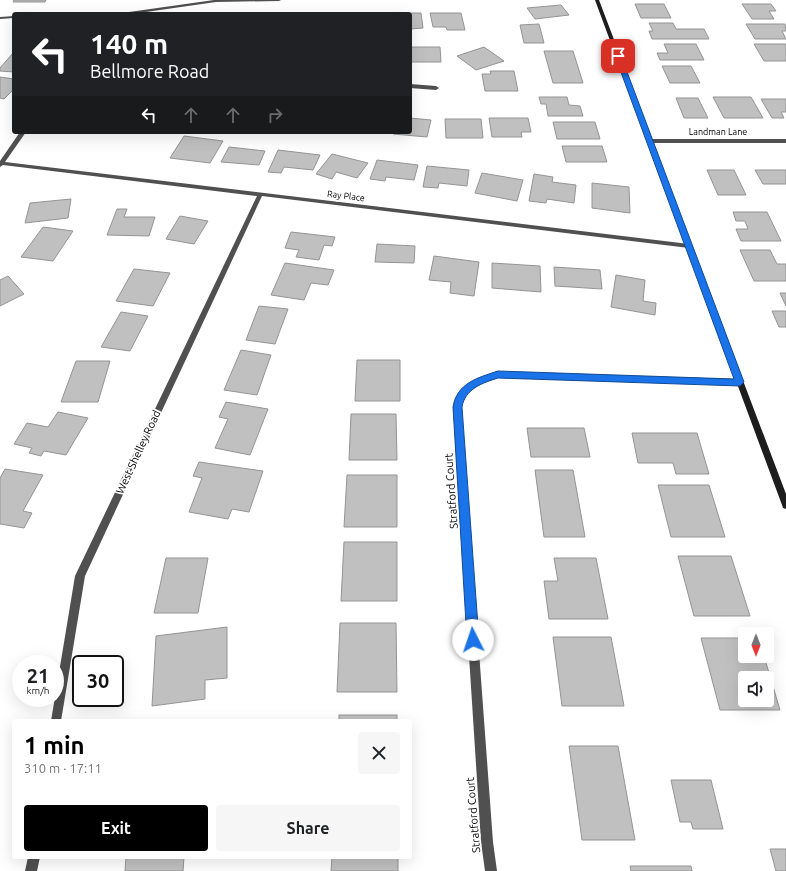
<!DOCTYPE html>
<meta charset="utf-8">
<style>
body{margin:0;font-family:Ubuntu,sans-serif;background:#f6f6f6;color:#202124;height:100vh;display:flex;flex-direction:column;font-size:15px;white-space:nowrap}
*{box-sizing:border-box;margin:0}
p{font-size:13px;color:#757577}
.icon{flex:none;width:22px;height:22px;fill:none;stroke:currentColor;stroke-width:2;stroke-linecap:round;stroke-linejoin:round}
.map{position:relative;flex:1;overflow:hidden}
.details{position:absolute;left:12px;top:719px;width:400px;height:140px;display:flex;flex-direction:column;background:#fff;border-radius:4px;box-shadow:0 4px 16px #0002}
.details>*{flex:none}
.top-card{position:absolute;left:12px;top:12px;width:400px;height:122px;border-radius:4px;box-shadow:0 4px 16px #0002;background:#202124;color:#fff;overflow:hidden}
.needle{width:26px;rotate:180deg}
.fabs{position:absolute;left:738px;top:627px;display:grid;gap:8px}
.fabs a{display:grid;place-items:center;width:36px;height:36px;border-radius:4px;background:#fff;box-shadow:0 4px 16px #0002;font-size:20px}
.speed{position:absolute;left:12px;top:655px;display:flex;gap:8px;font-size:20px;font-weight:700;text-align:center}
.speed>*{display:grid;place-content:center;width:52px;height:52px;border-radius:50%;background:#fff;box-shadow:0 4px 16px #0002;line-height:1}
.speed small{font-size:10px;font-weight:400}
.speed .limit{border:2px solid #111;border-radius:6px;background:#fff;color:#111}
.pin{position:absolute;display:grid;place-items:center;width:34px;height:34px;color:#fff;margin:-17px;border-radius:8px;box-shadow:0 2px 6px #0006}
.me{position:absolute;width:44px;margin:-22px;rotate:356deg;stroke-linejoin:round;filter:drop-shadow(0 0 3px #0008)}
.turn{display:flex;align-items:center;gap:14px;height:84px;padding:0 12px;font-size:18px}
.turn .icon{width:52px;height:52px;stroke-width:2.5}
.turn b{display:block;font-size:28px;line-height:34px}
.lanes{display:flex;align-items:center;height:38px;padding:0 12px;background:#0003;justify-content:center;gap:20px;direction:ltr}
.lanes .off{opacity:.35}
.round{display:grid;place-items:center;flex:none;width:42px;height:42px;border-radius:4px;background:#f6f6f6}
.overview{display:flex;align-items:center;justify-content:space-between;height:68px;padding:0 12px}
h1{font-size:24px;font-weight:700;line-height:30px;color:#000}
.action{display:flex;gap:8px;margin-top:auto;padding:8px 12px}
.action a{flex:1;height:46px;border-radius:4px;background:#000;color:#fff;font-size:16px;font-weight:700;line-height:46px;text-align:center}
.action a+a{background:#f6f6f6;color:#202124}
.map>svg:first-child{display:block}
</style>
<div class="map">
<svg width="786" height="871" viewBox="0 0 786 871">
<rect width="100%" height="100%" fill="#fff"/>
<g fill="#c0c0c0" stroke="#949494" fill-rule="evenodd">
<path d="M 14,0 L 46,0 L 45,2 L 13,2 Z"/>
<path d="M 635,4 L 664,4 L 671,18 L 641,18 Z"/>
<path d="M 742,4 L 771,4 L 776,11 L 769,11 L 774,19 L 752,19 Z"/>
<path d="M 561,5 L 569,15 L 535,19 L 527,8 Z"/>
<path d="M 399,13 L 421,13 L 423,28 L 410,29 L 410,14 Z"/>
<path d="M 430,13 L 461,13 L 465,30 L 447,30 L 446,27 L 433,27 Z"/>
<path d="M 649,23 L 673,23 L 676,29 L 704,29 L 709,39 L 652,39 L 649,31 L 653,31 Z"/>
<path d="M 539,24 L 544,43 L 524,43 L 520,25 Z"/>
<path d="M 746,24 L 785,24 L 786,31 L 782,31 L 786,39 L 755,39 Z"/>
<path d="M 664,44 L 696,44 L 704,60 L 660,60 L 657,53 L 668,53 Z"/>
<path d="M 754,44 L 786,44 L 786,61 L 764,61 Z"/>
<path d="M 410,47 L 440,47 L 441,62 L 410,62 Z"/>
<path d="M 484,47 L 504,61 L 476,70 L 457,56 Z"/>
<path d="M 544,51 L 573,51 L 583,83 L 553,83 Z"/>
<path d="M 13,53 L 14,72 L 0,71 L 0,68 Z"/>
<path d="M 662,66 L 691,66 L 700,83 L 670,83 Z"/>
<path d="M 490,71 L 514,71 L 518,91 L 485,91 L 482,74 L 491,74 Z"/>
<path d="M 0,77 L 14,79 L 14,89 L 4,99 L 0,98 Z"/>
<path d="M 539,97 L 567,97 L 569,105 L 580,106 L 583,116 L 548,116 L 546,104 L 541,104 Z"/>
<path d="M 713,97 L 751,97 L 763,118 L 724,118 Z"/>
<path d="M 676,98 L 698,98 L 708,118 L 684,118 Z"/>
<path d="M 761,99 L 786,99 L 786,112 L 781,112 L 784,118 L 772,118 Z"/>
<path d="M 410,118 L 431,120 L 427,137 L 393,134 L 393,132 L 410,132 Z"/>
<path d="M 489,118 L 528,118 L 531,132 L 521,132 L 522,137 L 492,137 Z"/>
<path d="M 445,119 L 481,119 L 483,138 L 446,138 Z"/>
<path d="M 553,122 L 595,122 L 600,139 L 557,139 Z"/>
<path d="M 184,136 L 223,141 L 210,163 L 170,158 Z"/>
<path d="M 562,146 L 602,146 L 607,162 L 566,162 Z"/>
<path d="M 229,147 L 265,151 L 259,165 L 221,162 Z"/>
<path d="M 278,150 L 320,155 L 313,170 L 284,167 L 281,173 L 268,172 Z"/>
<path d="M 332,154 L 368,163 L 357,178 L 336,172 L 332,179 L 316,174 Z"/>
<path d="M 377,160 L 418,165 L 414,180 L 386,177 L 385,181 L 370,179 Z"/>
<path d="M 427,166 L 469,170 L 467,186 L 439,183 L 438,188 L 423,187 Z"/>
<path d="M 707,170 L 734,170 L 746,195 L 718,195 Z"/>
<path d="M 755,170 L 786,170 L 786,184 L 763,184 Z"/>
<path d="M 482,173 L 523,180 L 517,201 L 475,193 Z"/>
<path d="M 534,174 L 553,177 L 552,182 L 576,185 L 574,203 L 547,199 L 546,203 L 529,201 Z"/>
<path d="M 592,183 L 629,187 L 630,213 L 592,208 Z"/>
<path d="M 71,199 L 68,218 L 25,223 L 30,203 Z"/>
<path d="M 117,209 L 127,209 L 124,217 L 155,217 L 149,236 L 107,235 Z"/>
<path d="M 733,212 L 767,212 L 781,241 L 741,241 L 736,229 L 748,229 L 745,221 L 736,221 Z"/>
<path d="M 180,216 L 208,221 L 194,244 L 166,239 Z"/>
<path d="M 43,227 L 73,231 L 53,261 L 21,257 Z"/>
<path d="M 291,232 L 335,237 L 332,246 L 324,245 L 319,260 L 296,257 L 299,250 L 285,248 Z"/>
<path d="M 377,244 L 415,246 L 414,263 L 375,262 Z"/>
<path d="M 740,250 L 770,250 L 777,264 L 786,264 L 786,281 L 754,281 Z"/>
<path d="M 434,256 L 479,262 L 474,296 L 450,293 L 451,282 L 429,280 Z"/>
<path d="M 285,263 L 334,270 L 328,285 L 311,283 L 304,300 L 271,295 Z"/>
<path d="M 492,263 L 540,266 L 541,292 L 492,288 Z"/>
<path d="M 554,267 L 600,270 L 602,289 L 555,286 Z"/>
<path d="M 134,269 L 170,273 L 153,306 L 116,301 Z"/>
<path d="M 616,275 L 645,280 L 643,301 L 656,303 L 655,315 L 611,307 Z"/>
<path d="M 8,276 L 24,294 L 0,306 L 0,280 Z"/>
<path d="M 780,293 L 786,293 L 786,306 Z"/>
<path d="M 259,306 L 288,309 L 275,344 L 246,340 Z"/>
<path d="M 772,311 L 786,311 L 786,327 L 779,327 Z"/>
<path d="M 121,312 L 148,316 L 130,351 L 101,347 Z"/>
<path d="M 241,350 L 271,355 L 257,395 L 224,390 Z"/>
<path d="M 357,360 L 400,360 L 400,401 L 355,401 Z"/>
<path d="M 76,361 L 110,361 L 98,402 L 61,402 Z"/>
<path d="M 226,402 L 268,409 L 250,455 L 215,448 L 228,419 L 219,417 Z"/>
<path d="M 58,412 L 88,418 L 66,455 L 44,451 L 41,456 L 29,453 L 32,448 L 14,444 L 27,423 L 48,427 Z"/>
<path d="M 351,414 L 396,414 L 397,460 L 349,460 Z"/>
<path d="M 527,428 L 584,428 L 590,457 L 531,457 Z"/>
<path d="M 632,433 L 697,433 L 709,474 L 676,474 L 673,463 L 638,463 Z"/>
<path d="M 199,462 L 263,471 L 249,512 L 232,509 L 228,519 L 189,512 L 202,478 L 193,476 Z"/>
<path d="M 5,469 L 43,475 L 23,511 L 32,513 L 24,528 L 0,524 L 0,478 Z"/>
<path d="M 535,470 L 573,470 L 585,537 L 544,537 Z"/>
<path d="M 347,475 L 397,475 L 397,527 L 344,527 Z"/>
<path d="M 658,485 L 709,485 L 725,537 L 671,537 Z"/>
<path d="M 344,542 L 397,542 L 397,601 L 341,601 Z"/>
<path d="M 678,556 L 731,556 L 750,616 L 694,616 Z"/>
<path d="M 166,558 L 208,558 L 198,613 L 154,613 Z"/>
<path d="M 554,558 L 596,558 L 608,619 L 549,619 L 544,581 L 558,581 Z"/>
<path d="M 340,623 L 396,623 L 397,692 L 337,692 Z"/>
<path d="M 227,627 L 227,678 L 205,680 L 205,699 L 152,706 L 156,636 Z"/>
<path d="M 553,637 L 611,637 L 624,706 L 562,706 Z"/>
<path d="M 701,638 L 745,638 L 745,656 L 764,656 L 780,710 L 720,710 ZM 745,678 L 767,678 L 767,700 L 745,700 Z"/>
<rect x="339" y="715" width="58" height="6"/>
<path d="M 569,746 L 618,746 L 635,840 L 582,840 Z"/>
<path d="M 671,780 L 711,780 L 723,829 L 693,829 L 691,822 L 680,822 Z"/>
<path d="M 770,849 L 786,849 L 786,871 L 776,871 Z"/>
<path d="M 126,857 L 184,857 L 183,871 L 125,871 Z"/>
<path d="M 332,857 L 398,857 L 398,871 L 331,871 Z"/>
<path d="M 630,866 L 691,866 L 692,871 L 631,871 Z"/>
</g>
<g fill="none" stroke-linecap="round" stroke-linejoin="round">
<g fill="#505050" fill-rule="evenodd">
<path d="M 214,0 L 281,0 L 279,1 L 216,2 L 132,14 L 120,14 L 122,13 Z"/>
<path d="M 14,16 L 14,18 L 0,19 L 0,17 Z"/>
<path d="M 410,84 L 436,86 L 439,88 L 436,90 L 410,88 Z"/>
<path d="M 20,132 L 26,132 L 5,162 L 689,244 L 692,246 L 689,248 L 262,196 L 85,576 L 61,721 L 51,721 L 75,576 L 257,196 L 3,165 L 0,167 L 0,161 Z"/>
<path d="M 786,139 L 786,143 L 649,143 L 646,141 L 649,139 Z"/>
<path d="M 498,372 L 740,379 L 744,382 L 740,385 L 498,378 C 481,383 466,389 461,407 L 493,842 L 497,871 L 485,871 L 481,842 L 453,407 C 460,383 476,379 498,372 Z"/>
<path d="M 28,857 L 40,857 L 37,871 L 25,871 Z"/>
</g>
<path fill="#1d1d1d" fill-rule="evenodd" d="M 595,0 L 599,0 L 786,494 L 786,509 L 783,508 L 782,505 Z"/>
</g>
<path fill="#1a73e8" stroke="#114b97" d="M 618,54 L 621,56 L 744,382 L 740,386 L 498,378 C 482,383 465,389 462,407 L 479,640 L 477,644 L 473,646 L 469,644 L 467,640 L 453,407 C 457,383 477,378 498,371 L 734,379 L 615,56 Z"/>
<g text-anchor="middle" dominant-baseline="central" stroke-width="3.5" stroke-linejoin="round" paint-order="stroke">
<g font-size="9" fill="#000" stroke="#fff">
<text x="718" y="132">Landman Lane</text>
<text transform="translate(346 196) rotate(7)">Ray Place</text>
</g>
<g font-size="11" fill="#000" stroke="#fff">
<text transform="translate(138 452) rotate(-65)">West Shelley Road</text>
<text transform="translate(451 491) rotate(-94)">Stratford Court</text>
<text transform="translate(473 815) rotate(-95)">Stratford Court</text>
</g>
</g>
</svg>
<div class="fabs">
<a><svg class="needle" viewBox="-14 -14 28 28"><path d="M0-13l5 13h-10z" fill="#e53935"/><path d="M0 13l5-13h-10z" fill="#757577"/></svg></a>
<a><svg class="icon" aria-label="sound" viewBox="0 0 24 24"><path d="M4 9h4l5-4v14l-5-4H4zM17 9q2 3 0 6"/></svg></a>
</div>
<div class="speed"><div>21<small>km/h</small></div><div class="limit">30</div></div>
<div class="pin" style="left:618px;top:56px;background:#d93025"><svg class="icon" aria-label="arrive" viewBox="0 0 24 24"><path d="M6 21V4h12l-3 4 3 4H6"/></svg></div>
<svg class="me" style="left:473px;top:640px" viewBox="-20 -20 40 40"><circle r="19" fill="#fff"/><path d="M0-13L10 11 0 6-10 11z" fill="#1a73e8"/></svg>
<div class="top-card">
<div class="turn"><svg class="icon" aria-label="left" viewBox="0 0 24 24"><path d="M17 20v-9H6M10 6l-5 5 5 5"/></svg><div><b>140 m</b>Bellmore Road</div></div>
<div class="lanes"><svg class="icon" aria-label="left" viewBox="0 0 24 24"><path d="M17 20v-9H6M10 6l-5 5 5 5"/></svg><svg class="icon off" aria-label="ahead" viewBox="0 0 24 24"><path d="M12 20V5M6 11l6-6 6 6"/></svg><svg class="icon off" aria-label="ahead" viewBox="0 0 24 24"><path d="M12 20V5M6 11l6-6 6 6"/></svg><svg class="icon off" aria-label="right" viewBox="0 0 24 24"><path d="M7 20v-9h11M14 6l5 5-5 5"/></svg></div>
</div>
<section class="details">
<div class="overview"><div><h1>1 min</h1><p>310 m · 17:11</p></div><a class="round"><svg class="icon" aria-label="close" viewBox="0 0 24 24"><path d="M6 6l12 12M18 6L6 18"/></svg></a></div>
<div class="action"><a>Exit</a><a>Share</a></div>
</section>
</div>
